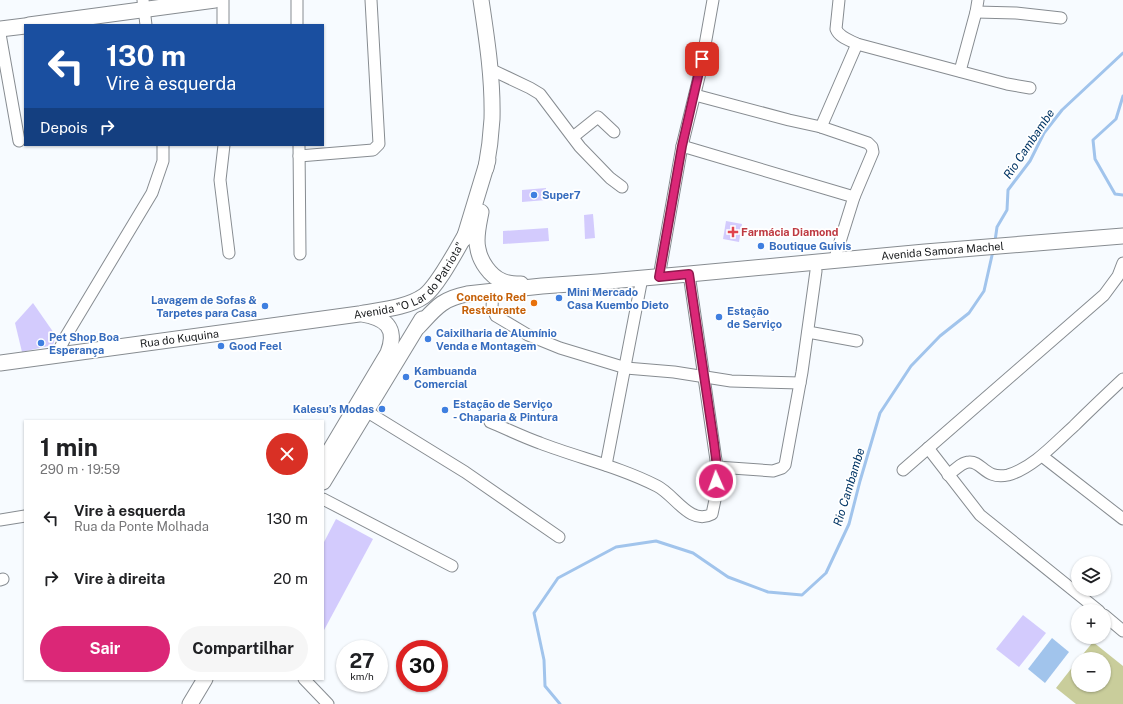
<!DOCTYPE html>
<html lang="pt">
<meta charset="utf-8">
<style>
body{margin:0;font-family:"Public Sans",sans-serif;background:#f6f6f6;color:#202124;height:100vh;display:flex;flex-direction:column;font-size:15px;white-space:nowrap}
*{box-sizing:border-box;margin:0}
p{font-size:13px;color:#757577}
.icon{flex:none;width:22px;height:22px;fill:none;stroke:currentColor;stroke-width:2;stroke-linecap:round;stroke-linejoin:round}
.map{position:relative;flex:1;overflow:hidden}
.side{position:absolute;left:24px;top:420px;width:300px;height:260px;display:flex;flex-direction:column;background:#fff;border-radius:0px;box-shadow:0 1px 3px #0004}
.side>*{flex:none}
.banner{position:absolute;left:24px;top:24px;width:300px;height:122px;border-radius:0px;box-shadow:0 1px 3px #0004;background:#1a4fa0;color:#fff;overflow:hidden}
.tools{position:absolute;left:1071px;top:556px;display:grid;gap:8px}
.tools a{display:grid;place-items:center;width:40px;height:40px;border-radius:50%;background:#fff;box-shadow:0 1px 3px #0004;font-size:20px}
.speed{position:absolute;left:336px;top:640px;display:flex;gap:8px;font-size:20px;font-weight:700;text-align:center}
.speed>*{display:grid;place-content:center;width:52px;height:52px;border-radius:50%;background:#fff;box-shadow:0 1px 3px #0004;line-height:1}
.speed small{font-size:10px;font-weight:400}
.speed .limit{border:6px solid #d22;background:#fff;color:#111}
.pin{position:absolute;display:grid;place-items:center;width:34px;height:34px;color:#fff;margin:-17px;border-radius:8px;box-shadow:0 2px 6px #0006}
.me{position:absolute;width:44px;margin:-22px;rotate:358deg;stroke-linejoin:round;filter:drop-shadow(0 0 3px #0008)}
.turn{display:flex;align-items:center;gap:14px;height:84px;padding:0 16px;font-size:18px}
.turn .icon{width:52px;height:52px;stroke-width:2.5}
.turn b{display:block;font-size:28px;line-height:34px}
.then{display:flex;align-items:center;height:38px;padding:0 16px;background:#0003;gap:8px;font-size:15px}
.round{display:grid;place-items:center;flex:none;width:42px;height:42px;border-radius:21px;background:#f6f6f6}
.head{display:flex;align-items:center;justify-content:space-between;height:68px;padding:0 16px}
h1{font-size:24px;font-weight:700;line-height:30px}
.button{display:flex;gap:8px;margin-top:auto;padding:8px 16px}
.button a{flex:1;height:46px;border-radius:24px;background:#db2777;color:#fff;font-size:16px;font-weight:700;line-height:46px;text-align:center}
.button a+a{background:#f6f6f6;color:#202124}
ul{padding:0;list-style:none}
li{display:flex;align-items:center;gap:12px;height:60px;padding:0 16px}
li div{flex:1}
li b{display:block;font-size:15px}
li em{font-style:normal}
.map>svg:first-child{display:block}
</style>
<div class="map">
<svg width="1123" height="704" viewBox="0 0 1123 704">
<rect width="100%" height="100%" fill="#f7fbff"/>
<path fill="#c9cd9b" d="M 1093,642 L 1123,666 L 1123,704 L 1076,704 L 1056,688 L 1078,660 L 1078,685 L 1104,685 L 1104,659 L 1079,659 Z"/>
<path fill="#a1c4ec" d="M 1052,638 L 1069,652 L 1045,683 L 1028,669 Z"/>
<g fill="none" stroke-linecap="round" stroke-linejoin="round">
<g stroke="#a1c4ec" stroke-width="3">
<path d="M 1123,96 L 1116,119 L 1093,140 L 1095,159 L 1115,194 L 1123,195"/>
<path d="M 995,241 L 997,227 L 1007,210 L 1008,190 L 1030,161 L 1044,133 L 1062,110 L 1123,53"/>
<path d="M 560,704 L 545,686 L 544,660 L 534,613 L 558,578 L 616,547 L 656,541 L 693,553 L 728,577 L 768,592 L 802,595 L 826,573 L 849,524 L 860,481 L 880,413 L 911,366 L 940,336 L 969,313 L 984,291 L 993,251"/>
</g>
</g>
<g fill="#d3cbfd">
<path d="M 546,188 L 546,200 L 522,202 L 522,190 Z"/>
<path d="M 593,214 L 595,238 L 585,239 L 584,215 Z"/>
<path d="M 726,221 L 742,224 L 739,242 L 723,239 Z"/>
<path d="M 548,228 L 549,241 L 503,244 L 503,231 Z"/>
<path d="M 33,303 L 56,336 L 53,345 L 22,352 L 15,323 Z"/>
<path d="M 336,519 L 373,539 L 323,632 L 323,544 Z"/>
<path d="M 1023,615 L 1046,633 L 1019,667 L 996,649 Z"/>
</g>
<g fill="none" stroke-linecap="round" stroke-linejoin="round">
<defs>
<g id="street">
<path d="M 143,0 L 146,25"/>
<path d="M 223,0 L 223,25"/>
<path d="M 297,0 L 297,25"/>
<path d="M 839,0 L 836,29 C 839,37 849,40 857,44 L 1007,84 L 1030,88"/>
<path d="M 976,12 L 1016,13 L 1061,18"/>
<path d="M 0,34 L 19,141"/>
<path d="M 490,69 L 530,88 L 540,94 L 580,147 L 610,178 L 622,187"/>
<path d="M 960,71 L 976,12 L 978,0"/>
<path d="M 695,95 L 789,120 L 821,127 L 868,143 L 872,147 L 873,152 L 854,197 L 834,261"/>
<path d="M 821,127 L 857,44"/>
<path d="M 573,137 L 598,117 L 614,132"/>
<path d="M 224,145 L 220,180 L 229,253"/>
<path d="M 299,145 L 300,254"/>
<path d="M 682,146 L 854,197"/>
<path d="M 299,156 L 373,150 L 379,144 L 371,0"/>
<path d="M 659,277 L 682,146 L 700,73 L 713,0"/>
<path d="M 493,292 L 492,307 L 496,316 L 528,335 L 560,348 L 626,368 L 674,372 L 731,381 L 800,383"/>
<path d="M 808,332 L 857,341"/>
<path d="M 56,356 L 66,336 L 152,193 L 163,161 L 163,145"/>
<path d="M 366,411 L 465,472 L 559,537"/>
<path d="M 490,422 C 507,429 523,437 540,443 C 579,458 620,467 657,486 C 675,495 690,526 712,514 L 716,495 L 717,467 L 689,274"/>
<path d="M 928,448 L 980,515 L 1099,611"/>
<path d="M 1042,456 L 1123,519"/>
<path d="M 606,465 L 642,278"/>
<path d="M 717,467 L 773,471 L 782,468 L 785,465 L 802,372 L 816,271"/>
<path d="M 903,470 L 1104,295 L 1118,276 L 1123,263"/>
<path d="M 948,475 C 954,471 962,462 969,462 C 982,461 985,480 1008,475 C 1033,468 1055,443 1074,426 C 1090,410 1107,394 1123,379"/>
<path d="M 323,499 L 452,566"/>
<path d="M 0,520 L 25,516"/>
<path d="M 0,580 L 3,579"/>
<path d="M 1104,615 L 1123,631"/>
<path d="M 304,679 L 328,704"/>
</g>
<g id="secondary">
<path d="M 481,0 C 487,40 493,79 492,119 C 491,136 489,152 486,168"/>
<path d="M 29,25 L 215,0"/>
<path d="M 0,29 L 25,26"/>
<path d="M 481,212 C 479,223 475,238 478,249 C 480,261 490,276 502,281 C 508,284 515,284 521,284"/>
<path d="M 464,239 L 488,160"/>
<path id="s1" d="M 418,327 C 435,309 441,299 467,294 L 542,286 L 598,282 L 689,274 L 925,252 L 1123,236"/>
<path id="s2" d="M 0,363 L 359,314 C 380,310 407,308 424,296 C 438,286 458,247 467,232"/>
<path d="M 323,462 L 388,353 C 398,327 385,318 362,314"/>
<path d="M 323,482 L 422,319"/>
<path d="M 190,704 L 205,679"/>
</g>
</defs>
<use href="#street" stroke="#878c91" stroke-width="13"/>
<use href="#secondary" stroke="#878c91" stroke-width="17"/>
<use href="#street" stroke="#fff" stroke-width="11"/>
<use href="#secondary" stroke="#fff" stroke-width="15"/>
</g>
<g fill="none" stroke-linecap="round" stroke-linejoin="round">
<defs>
<path id="route" d="M 702,59 L 682,146 L 659,277 L 689,274 L 714,443 L 717,467 L 716,481"/>
</defs>
<use href="#route" stroke="#8e194d" stroke-width="10"/>
<use href="#route" stroke="#db2777" stroke-width="7"/>
</g>
<g fill="#3f7fe0" stroke="#fff" stroke-width="1.5">
<circle cx="534" cy="195" r="4"/>
<circle cx="761" cy="246" r="4"/>
<circle cx="559" cy="298" r="4"/>
<circle cx="265" cy="306" r="4"/>
<circle cx="719" cy="317" r="4"/>
<circle cx="428" cy="339" r="4"/>
<circle cx="41" cy="343" r="4"/>
<circle cx="221" cy="346" r="4"/>
<circle cx="406" cy="377" r="4"/>
<circle cx="382" cy="409" r="4"/>
<circle cx="445" cy="410" r="4"/>
</g>
<path fill="#e0444e" stroke="#fff" stroke-width="1.5" d="M731 226h4v4h4v4h-4v4h-4v-4h-4v-4h4z"/>
<circle fill="#e8710a" stroke="#fff" stroke-width="1.5" cx="534" cy="303" r="4"/>
<g text-anchor="middle" dominant-baseline="central" stroke-width="3.5" stroke-linejoin="round" paint-order="stroke">
<g font-size="11" font-weight="bold" fill="#366cbe" stroke="#fff" text-anchor="start">
<text x="542" y="195">Super7</text>
<text x="769" y="246">Boutique Guivis</text>
<text x="567" y="292">Mini Mercado<tspan x="567" dy="13">Casa Kuembo Dieto</tspan></text>
<text x="257" y="300" text-anchor="end">Lavagem de Sofas &amp;<tspan x="257" dy="13">Tarpetes para Casa</tspan></text>
<text x="727" y="311">Estação<tspan x="727" dy="13">de Serviço</tspan></text>
<text x="436" y="333">Caixilharia de Alumínio<tspan x="436" dy="13">Venda e Montagem</tspan></text>
<text x="49" y="337">Pet Shop Boa<tspan x="49" dy="13">Esperança</tspan></text>
<text x="229" y="346">Good Feel</text>
<text x="414" y="371">Kambuanda<tspan x="414" dy="13">Comercial</tspan></text>
<text x="453" y="404">Estação de Serviço<tspan x="453" dy="13">- Chaparia &amp; Pintura</tspan></text>
<text x="374" y="409" text-anchor="end">Kalesu’s Modas</text>
</g>
<g font-size="11" font-weight="bold" fill="#be3a42" stroke="#fff" text-anchor="start">
<text x="741" y="232">Farmácia Diamond</text>
</g>
<g font-size="11" fill="#181a1c" stroke="#fff">
<text stroke="none"><textPath href="#s1" startOffset="538">Avenida Samora Machel</textPath></text>
<text stroke="none"><textPath href="#s2" startOffset="426">Avenida "O Lar do Patriota"</textPath></text>
<text stroke="none"><textPath href="#s2" startOffset="181">Rua do Kuquina</textPath></text>
</g>
<g font-size="11" font-weight="bold" fill="#c56008" stroke="#fff" text-anchor="end">
<text x="526" y="297">Conceito Red<tspan x="526" dy="13">Restaurante</tspan></text>
</g>
<g font-size="12" font-style="italic" fill="#003464" stroke="#fff">
<text transform="translate(1029 144) rotate(-56)">Rio Cambambe</text>
<text transform="translate(849 487) rotate(-73)">Rio Cambambe</text>
</g>
</g>
</svg>
<div class="tools">
<a><svg class="icon" aria-label="layers" viewBox="0 0 24 24"><path d="M12 4l9 5-9 5-9-5zM3 14l9 5 9-5"/></svg></a>
<a>+</a>
<a>−</a>
</div>
<div class="speed"><div>27<small>km/h</small></div><div class="limit">30</div></div>
<div class="pin" style="left:702px;top:59px;background:#d93025"><svg class="icon" aria-label="arrive" viewBox="0 0 24 24"><path d="M6 21V4h12l-3 4 3 4H6"/></svg></div>
<svg class="me" style="left:716px;top:481px" viewBox="-20 -20 40 40"><circle r="17" fill="#db2777" stroke="#fff" stroke-width="3"/><path d="M0-11L8 9 0 5-8 9z" fill="#fff"/></svg>
<div class="banner">
<div class="turn"><svg class="icon" aria-label="left" viewBox="0 0 24 24"><path d="M17 20v-9H6M10 6l-5 5 5 5"/></svg><div><b>130 m</b>Vire à esquerda</div></div>
<div class="then">Depois<svg class="icon" aria-label="right" viewBox="0 0 24 24"><path d="M7 20v-9h11M14 6l5 5-5 5"/></svg></div>
</div>
<section class="side">
<div class="head"><div><h1>1 min</h1><p>290 m · 19:59</p></div><a class="round" style="background:#d93025;color:#fff"><svg class="icon" aria-label="close" viewBox="0 0 24 24"><path d="M6 6l12 12M18 6L6 18"/></svg></a></div>
<ul>
<li><svg class="icon" aria-label="left" viewBox="0 0 24 24"><path d="M17 20v-9H6M10 6l-5 5 5 5"/></svg><div><b>Vire à esquerda</b><p>Rua da Ponte Molhada</p></div><em>130 m</em></li>
<li><svg class="icon" aria-label="right" viewBox="0 0 24 24"><path d="M7 20v-9h11M14 6l5 5-5 5"/></svg><div><b>Vire à direita</b></div><em>20 m</em></li>
</ul>
<div class="button"><a>Sair</a><a>Compartilhar</a></div>
</section>
</div>
